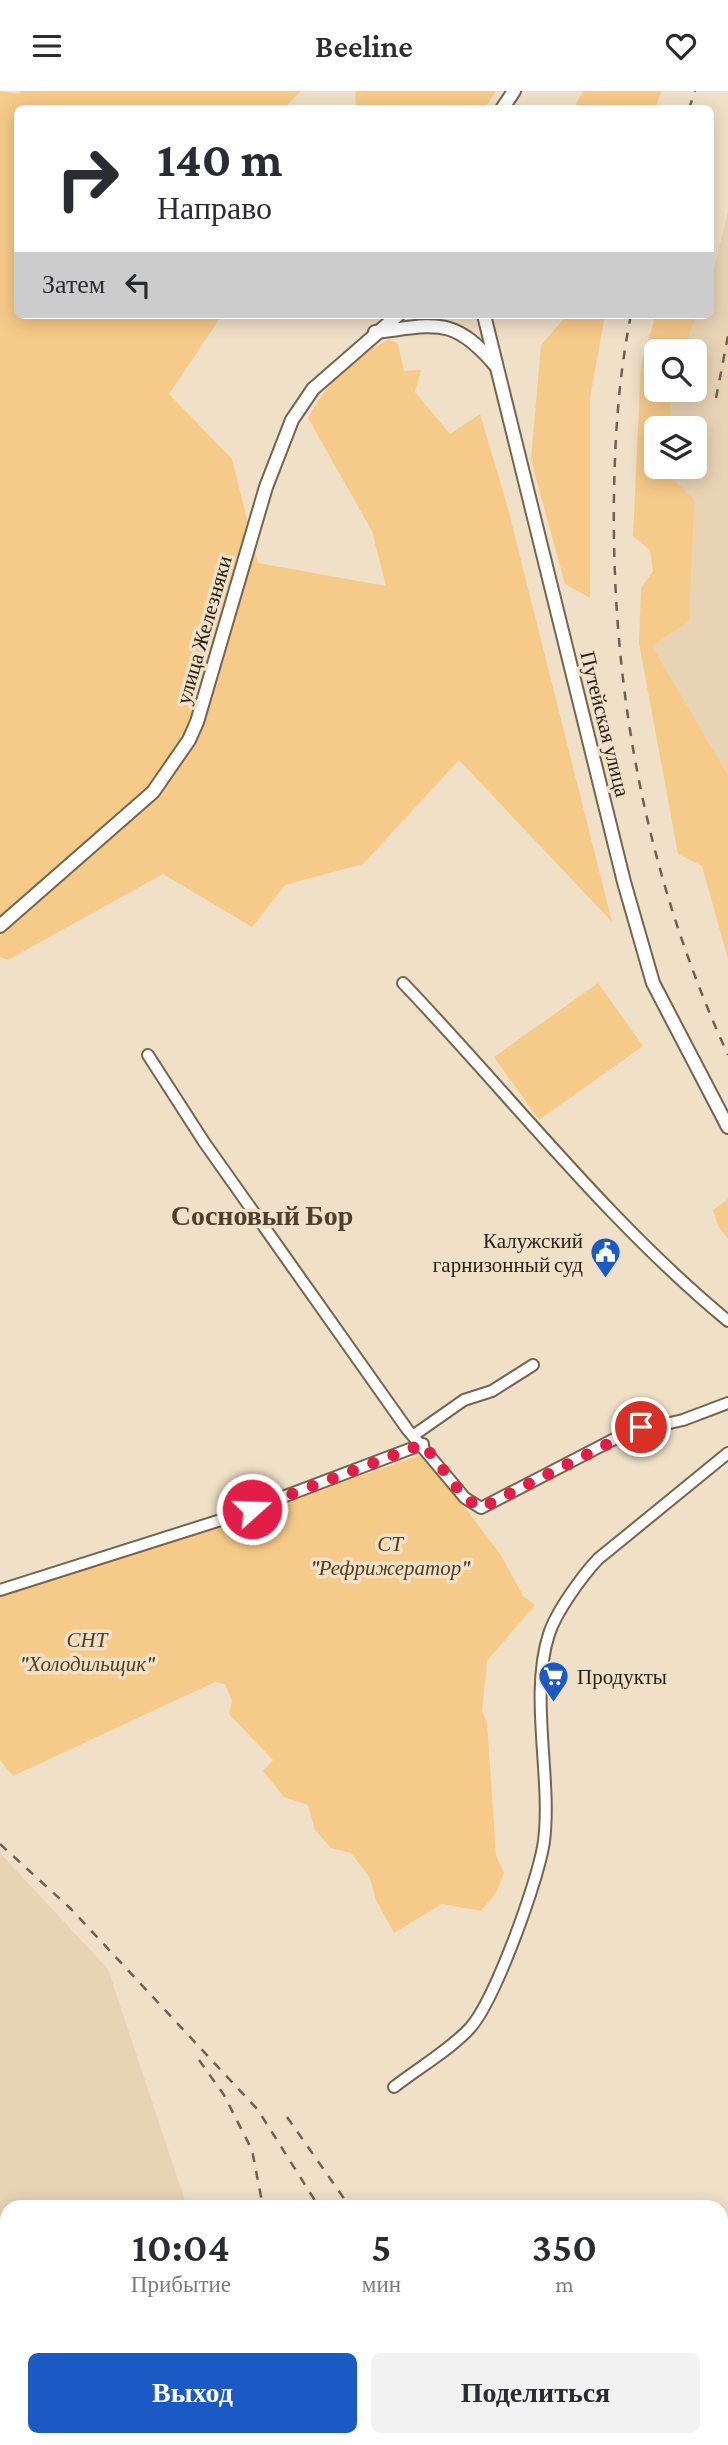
<!DOCTYPE html>
<html lang="ru">
<meta charset="utf-8">
<style>
body{margin:0;font-family:"Crimson Pro",serif;background:#f2f2f3;color:#2b2b33;height:100vh;display:flex;flex-direction:column;font-size:26px;white-space:nowrap}
*{box-sizing:border-box;margin:0}
p{font-size:23px;color:#7c7c81}
.icon{flex:none;width:38px;height:38px;fill:none;stroke:currentColor;stroke-width:2;stroke-linecap:round;stroke-linejoin:round}
.map{position:relative;flex:1;overflow:hidden}
.side{position:absolute;left:0px;top:2109px;width:728px;height:247px;display:flex;flex-direction:column;background:#fff;border-radius:21px 21px 0 0;box-shadow:0 4px 18px #0003}
.side>*{flex:none}
.guide{position:absolute;left:14px;top:14px;width:700px;height:214px;border-radius:10px;box-shadow:0 4px 18px #0003;background:#fff;color:#2b2b33;overflow:hidden}
.buttons{position:absolute;left:644px;top:248px;display:grid;gap:14px}
.buttons a{display:grid;place-items:center;width:63px;height:63px;border-radius:10px;background:#fff;box-shadow:0 4px 18px #0003;font-size:35px}
.pin{position:absolute;display:grid;place-items:center;width:60px;height:60px;color:#fff;margin:-30px;border:4px solid #fff;border-radius:50%;box-shadow:0 2px 7px #0007}
.me{position:absolute;width:77px;margin:-38px;rotate:70deg;stroke-linejoin:round;filter:drop-shadow(0 0 5px #0008)}
.turn{display:flex;align-items:center;gap:24px;height:147px;padding:0 28px;font-size:32px}
.turn .icon{width:91px;height:91px;stroke-width:2.5}
.turn b{display:block;font-size:49px;line-height:60px}
.then{display:flex;align-items:center;height:66px;padding:0 28px;background:#0003;gap:14px;font-size:26px}
.eta{display:flex;justify-content:space-evenly;align-items:center;height:119px;text-align:center}
.eta b{font-size:42px;font-weight:600;line-height:49px}
.primary-button{display:flex;gap:14px;margin-top:auto;padding:14px 28px}
.primary-button a{flex:1;height:80px;border-radius:10px;background:#1b59c5;color:#fff;font-size:28px;font-weight:600;line-height:80px;text-align:center}
.primary-button a+a{background:#f2f2f3;color:#2b2b33}
header{display:flex;justify-content:space-between;align-items:center;height:91px;padding:0 28px;background:#fff;font-size:32px;font-weight:600}
.map>svg:first-child{display:block}
</style>
<header><svg class="icon" aria-label="menu" viewBox="0 0 24 24"><path d="M4 6h16M4 12h16M4 18h16"/></svg>Beeline<svg class="icon" aria-label="heart" viewBox="0 0 24 24"><path d="M12 20l-8-8c-3-5 5-10 8-4 3-6 11-1 8 4z"/></svg></header>
<div class="map">
<svg width="728" height="2354" viewBox="0 0 728 2354">
<rect width="100%" height="100%" fill="#f1e0c8"/>
<g fill="#e8d3b5">
<path d="M 728,121 L 728,684 L 652,555 L 689,529 L 673,376 L 695,376 L 695,338 L 670,338 L 669,314 L 671,299 L 695,299 L 695,261 L 682,261 L 697,224 L 710,224 L 711,189 Z"/>
<path d="M 0,1762 L 108,1878 L 187,2116 L 7,2116 L 7,2348 L 189,2349 L 186,2354 L 0,2354 Z"/>
</g>
<g fill="#f6ca89">
<path d="M 0,0 L 20,3 L 20,0 L 301,0 L 287,14 L 289,17 L 18,18 L 18,224 L 222,224 L 169,303 L 232,368 L 258,472 L 386,495 L 372,440 L 308,327 C 328,291 352,266 390,248 L 398,253 L 404,280 L 421,279 L 415,301 L 450,343 L 480,323 L 507,414 L 612,831 L 459,669 L 363,773 L 285,794 L 252,836 L 163,783 L 8,869 L 0,866 Z"/>
<path d="M 355,0 L 496,0 L 485,17 L 356,18 Z"/>
<path d="M 583,0 L 662,0 L 655,17 L 574,17 Z"/>
<path d="M 567,224 L 605,224 L 590,307 L 590,507 L 565,493 L 531,369 L 541,254 Z"/>
<path d="M 656,224 L 697,224 L 682,261 L 656,261 L 656,299 L 671,299 L 670,338 L 656,338 L 656,376 L 673,376 L 673,388 L 694,409 L 689,530 L 652,555 L 728,684 L 728,868 L 702,775 L 678,763 L 639,552 L 641,497 L 653,480 L 650,459 L 633,445 L 641,272 Z"/>
<path d="M 598,892 L 643,955 L 539,1029 L 494,966 Z"/>
<path d="M 728,1108 L 728,1148 L 718,1135 L 713,1119 Z"/>
<path d="M 424,1363 L 501,1464 L 523,1505 L 535,1514 L 487,1570 L 482,1620 L 487,1632 L 496,1764 L 504,1782 L 496,1802 L 481,1820 L 442,1813 L 394,1842 L 376,1809 L 370,1787 L 351,1762 L 331,1757 L 315,1739 L 308,1714 L 284,1706 L 263,1680 L 273,1669 L 229,1623 L 232,1610 L 225,1593 L 215,1591 L 13,1685 L 0,1669 L 0,1503 L 199,1440 Z"/>
</g>
<g fill="none" stroke-linecap="round" stroke-linejoin="round">
<defs>
<g id="minor">
<path d="M 403,892 C 511,1005 607,1130 728,1230"/>
<path d="M 148,964 L 204,1051 L 407,1338 L 465,1407 L 481,1417 L 626,1342 L 683,1329 L 728,1312"/>
<path d="M 414,1344 L 464,1309 L 492,1300 L 533,1274"/>
<path d="M 0,1499 L 227,1427 L 423,1353"/>
<path d="M 394,1996 C 417,1978 451,1958 470,1937 C 495,1909 539,1788 544,1750 C 552,1687 529,1604 549,1543 C 556,1521 582,1485 598,1468 L 728,1362"/>
</g>
<g id="tertiary">
<path d="M 502,18 L 514,0"/>
<path d="M 484,224 L 624,791 L 653,892 L 728,1036"/>
<path d="M 375,241 C 436,234 453,224 496,275"/>
<path d="M 0,835 L 153,701 L 189,649 L 197,631 L 266,396 L 292,329 L 313,298 L 398,224"/>
</g>
</defs>
<use href="#minor" stroke="#73654f" stroke-width="14"/>
<use href="#tertiary" stroke="#73654f" stroke-width="16"/>
<use href="#minor" stroke="#fff" stroke-width="10"/>
<use href="#tertiary" stroke="#fff" stroke-width="12"/>
<g stroke="#6c6254" stroke-width="2.5" stroke-dasharray="9 9" stroke-linecap="butt">
<path d="M 689,18 L 695,0"/>
<path d="M 631,224 C 619,283 615,343 614,403 C 611,600 646,785 728,964"/>
<path d="M 716,307 L 728,245"/>
<path d="M 0,1753 L 71,1818 L 258,2019 L 319,2116"/>
<path d="M 199,1969 L 224,2004 L 252,2059 L 263,2116"/>
<path d="M 287,2026 L 350,2116"/>
<path d="M 474,2348 L 478,2354"/>
<path d="M 198,2354 L 200,2348"/>
<path d="M 568,2354 L 568,2348"/>
</g>
</g>
<g fill="none" stroke-linecap="round" stroke-linejoin="round">
<path stroke="#e11d48" stroke-width="12" stroke-dasharray="0 21.6" d="M 252,1418 L 423,1353 L 465,1407 L 481,1417 L 641,1336"/>
</g>
<defs>
<symbol id="civic-pin" viewBox="-11 -11 22 30"><path d="M0 17L-7.5 6A9.5 9.5 0 1 1 7.5 6Z" fill="#1b59c5" stroke="#f1e0c8"/><path d="M-.6-6.5H3V-4.5H.6V-3L4-1V1h2V6H-6V1h2V-1L-.6-3ZM-1.2 2.5V6h2.4V2.5Z" fill="#fff"/></symbol>
<symbol id="supermarket-pin" viewBox="-11 -11 22 30"><path d="M0 17L-7.5 6A9.5 9.5 0 1 1 7.5 6Z" fill="#1b59c5" stroke="#f1e0c8"/><path d="M-6-5.5h2.5l.6 2H6L4.5 2H-2.5L-4.4-4H-6ZM-1.5 3.2a1.3 1.3 0 1 0 .1 0ZM3 3.2a1.3 1.3 0 1 0 .1 0Z" fill="#fff"/></symbol>
</defs>
<g fill-rule="evenodd">
<use href="#civic-pin" x="588" y="1144" width="35" height="47"/>
<use href="#supermarket-pin" x="536" y="1568" width="35" height="47"/>
</g>
<g text-anchor="middle" dominant-baseline="central" stroke-width="7" stroke-linejoin="round" paint-order="stroke">
<g font-size="21" fill="#272118" stroke="#f1e0c8">
<text transform="translate(204 539) rotate(-74)">улица Железняки</text>
<text transform="translate(605 633) rotate(76)">Путейская улица</text>
</g>
<g font-size="21" fill="#272118" stroke="#f1e0c8" text-anchor="end">
<text x="583" y="1150">Калужский<tspan x="583" dy="24">гарнизонный суд</tspan></text>
<text x="577" y="1586" text-anchor="start">Продукты</text>
</g>
<g font-size="21" font-style="italic" fill="#523e1e" stroke="#f1e0c8">
<text x="390" y="1453">СТ<tspan x="390" dy="24">"Рефрижератор"</tspan></text>
<text x="87" y="1549">СНТ<tspan x="87" dy="24">"Холодильщик"</tspan></text>
</g>
<g font-size="28" font-weight="bold" fill="#4d402c" stroke="#f1e0c8">
<text x="262" y="1124">Сосновый Бор</text>
</g>
</g>
</svg>
<div class="buttons">
<a><svg class="icon" aria-label="search" viewBox="0 0 24 24"><circle cx="10" cy="10" r="6"/><path d="M15 15l6 6"/></svg></a>
<a><svg class="icon" aria-label="layers" viewBox="0 0 24 24"><path d="M12 4l9 5-9 5-9-5zM3 14l9 5 9-5"/></svg></a>
</div>
<div class="pin" style="left:641px;top:1336px;background:#d93025"><svg class="icon" aria-label="arrive" viewBox="0 0 24 24"><path d="M6 21V4h12l-3 4 3 4H6"/></svg></div>
<svg class="me" style="left:252px;top:1418px" viewBox="-20 -20 40 40"><circle r="17" fill="#e11d48" stroke="#fff" stroke-width="3"/><path d="M0-11L8 9 0 5-8 9z" fill="#fff"/></svg>
<div class="guide">
<div class="turn"><svg class="icon" aria-label="right" viewBox="0 0 24 24"><path d="M7 20v-9h11M14 6l5 5-5 5"/></svg><div><b>140 m</b>Направо</div></div>
<div class="then">Затем<svg class="icon" aria-label="left" viewBox="0 0 24 24"><path d="M17 20v-9H6M10 6l-5 5 5 5"/></svg></div>
</div>
<section class="side">
<div class="eta">
<div><b>10:04</b><p>Прибытие</p></div>
<div><b>5</b><p>мин</p></div>
<div><b>350</b><p>m</p></div>
</div>
<div class="primary-button"><a>Выход</a><a>Поделиться</a></div>
</section>
</div>
